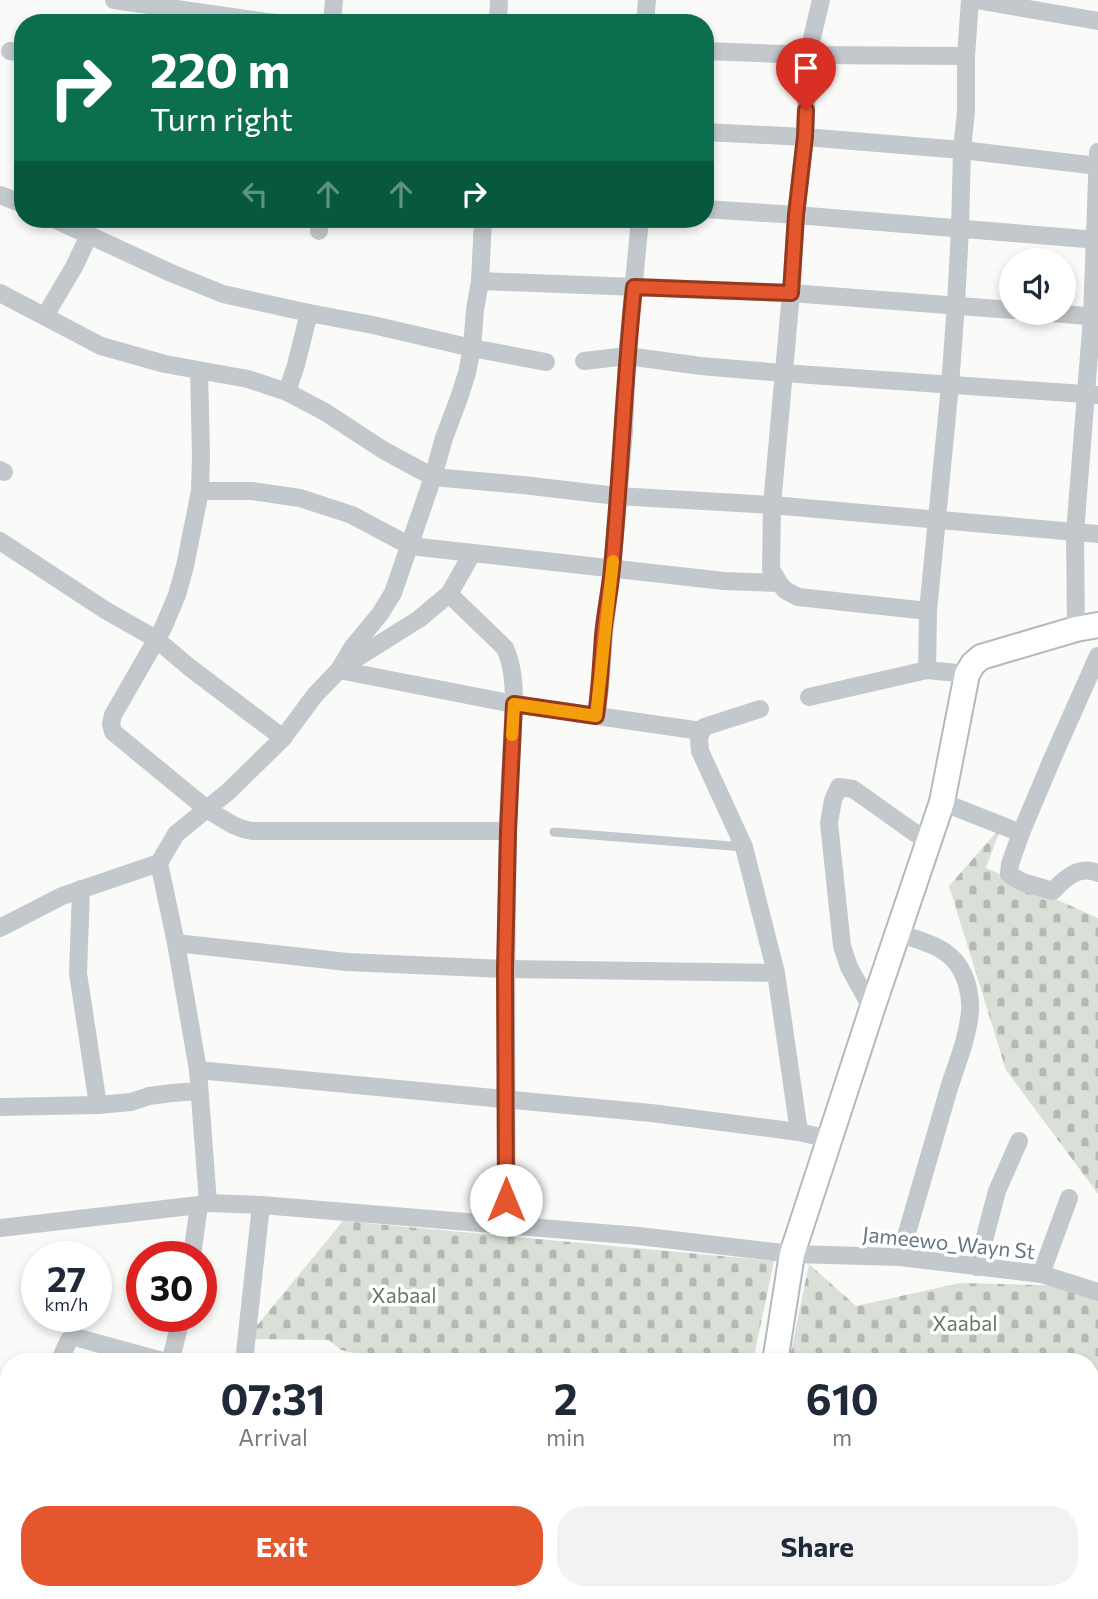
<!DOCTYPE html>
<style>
body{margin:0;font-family:Commissioner,sans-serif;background:#f2f2f3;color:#1f2937;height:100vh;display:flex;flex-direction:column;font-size:26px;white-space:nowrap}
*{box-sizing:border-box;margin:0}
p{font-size:23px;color:#747a83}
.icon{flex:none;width:38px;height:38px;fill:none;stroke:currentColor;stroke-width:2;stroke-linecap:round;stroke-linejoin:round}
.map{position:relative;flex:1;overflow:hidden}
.drawer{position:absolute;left:0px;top:1353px;width:1099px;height:247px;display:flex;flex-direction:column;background:#fff;border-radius:28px 28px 0 0;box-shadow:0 4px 10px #0003}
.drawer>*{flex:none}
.banner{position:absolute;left:14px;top:14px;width:700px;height:214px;border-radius:28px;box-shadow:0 4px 10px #0003;background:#0b6e4f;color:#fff;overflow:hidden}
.tools{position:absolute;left:999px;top:248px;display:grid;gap:14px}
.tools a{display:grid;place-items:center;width:77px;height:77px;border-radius:50%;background:#fff;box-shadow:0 4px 10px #0003;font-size:35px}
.speed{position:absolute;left:21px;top:1241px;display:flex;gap:14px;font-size:35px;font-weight:700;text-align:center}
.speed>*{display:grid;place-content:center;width:91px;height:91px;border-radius:50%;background:#fff;box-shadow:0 4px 10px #0003;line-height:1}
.speed small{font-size:18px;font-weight:400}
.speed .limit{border:10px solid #d22;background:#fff;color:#111}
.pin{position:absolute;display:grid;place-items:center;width:60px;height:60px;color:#fff;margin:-72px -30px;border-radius:50% 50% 50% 0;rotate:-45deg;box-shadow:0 0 7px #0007}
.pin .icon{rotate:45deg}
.me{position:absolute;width:77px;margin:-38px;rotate:0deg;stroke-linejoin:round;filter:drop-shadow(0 0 5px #0008)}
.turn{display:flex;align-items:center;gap:24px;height:147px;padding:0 21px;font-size:32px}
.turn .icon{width:91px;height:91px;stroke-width:2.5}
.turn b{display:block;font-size:49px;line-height:60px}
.lanes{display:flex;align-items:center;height:66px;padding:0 21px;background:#0003;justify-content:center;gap:35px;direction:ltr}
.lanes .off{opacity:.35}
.eta{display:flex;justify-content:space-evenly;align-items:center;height:119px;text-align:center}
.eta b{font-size:42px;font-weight:700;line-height:49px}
.button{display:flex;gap:14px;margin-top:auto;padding:14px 21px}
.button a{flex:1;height:80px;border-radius:28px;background:#e4572e;color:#fff;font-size:28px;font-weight:700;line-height:80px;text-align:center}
.button a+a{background:#f2f2f3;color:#1f2937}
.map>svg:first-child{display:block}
</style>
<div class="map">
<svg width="1098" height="1599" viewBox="0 0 1098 1599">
<defs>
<pattern id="cemetery-stones" width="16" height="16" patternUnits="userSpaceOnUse" patternTransform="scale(1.75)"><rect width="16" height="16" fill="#dadfd7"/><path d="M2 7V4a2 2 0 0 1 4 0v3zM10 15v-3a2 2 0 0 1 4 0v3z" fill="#b4b9b4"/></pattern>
</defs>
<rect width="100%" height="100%" fill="#fafaf8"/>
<g fill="url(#cemetery-stones)">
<path d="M 1001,827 L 986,868 L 1098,918 L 1098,1194 L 1006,1070 L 949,886 Z"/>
<path d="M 343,1221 L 774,1261 L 753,1361 L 393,1362 L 341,1350 L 329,1340 L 246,1339 Z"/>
<path d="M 809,1264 L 856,1306 L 960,1283 L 1079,1286 L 1098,1293 L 1098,1410 L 1090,1413 L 1090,1362 L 789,1362 Z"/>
</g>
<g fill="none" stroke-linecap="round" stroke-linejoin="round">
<defs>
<g id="secondary">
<path d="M 775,1362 L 792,1254 L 872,1009 L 942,802 L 967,674 L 973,664 L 981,657 L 1076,629 L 1098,625"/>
<path d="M 720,1599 L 723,1591"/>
</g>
</defs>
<use href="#secondary" stroke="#b3babf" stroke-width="28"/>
<path stroke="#c3c8cc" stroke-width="9" d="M 554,832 L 744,847"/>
<g stroke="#c3c8cc" stroke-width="18">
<path d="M 114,0 L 275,23"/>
<path d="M 821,0 L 808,55 L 805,137 L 796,215 L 791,293 L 772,505 L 771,569 L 779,583 L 785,590 L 798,597 L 928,611"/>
<path d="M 976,0 L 1098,21"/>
<path d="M 332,23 L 334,0"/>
<path d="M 498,23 L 499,0"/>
<path d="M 645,23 L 647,0"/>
<path d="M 10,51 L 23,53"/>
<path d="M 705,51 L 808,55 L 966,56"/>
<path d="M 705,132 L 805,137 L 962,150 L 1098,166"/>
<path d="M 0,195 L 23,204"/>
<path d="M 705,209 L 796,215 L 1098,240"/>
<path d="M 54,219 L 171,273 L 223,294 L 309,313 L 373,325 L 472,348 L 546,362"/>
<path d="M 319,231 L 320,219"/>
<path d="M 480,281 L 791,293 L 1012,310"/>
<path d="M 0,293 L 101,346 L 165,364 L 248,379 L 287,392 L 325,412 L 383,450 L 433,477 L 523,485 L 617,496 L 772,505 L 1098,534"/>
<path d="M 1052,313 L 1098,317"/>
<path d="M 45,316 L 74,267 L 89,235"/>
<path d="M 584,361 L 627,356 L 701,366 L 783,373 L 1098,395"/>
<path d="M 199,371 L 201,456 L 200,491 L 185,566 L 177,595 L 163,628 L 113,715 L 111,724 L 113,732 L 208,810 L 233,825 L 243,829 L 252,831 L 508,831"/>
<path d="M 287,392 L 296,365 L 309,313"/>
<path d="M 0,470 L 4,472"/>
<path d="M 200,491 L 252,491 L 300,498 L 352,515 L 410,546 L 724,581 L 779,583"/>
<path d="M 0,541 L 105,610 L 156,639 L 189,667 L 283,738"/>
<path d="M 449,594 L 505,648 C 518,676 513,711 512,742 C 510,774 508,806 508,837 C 505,967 506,1096 507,1225"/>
<path d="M 1076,629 L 1075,533 L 1092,317 L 1098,152"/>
<path d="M 341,668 L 419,619 L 449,594 L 472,554"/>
<path d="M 339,670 L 514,704 L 701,731"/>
<path d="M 967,674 L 927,670 L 928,611 L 950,385 L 956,304 L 960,229 L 962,150 L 966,111 L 966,56 L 970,0"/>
<path d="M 809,697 L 927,670"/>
<path d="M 760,709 L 704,727 L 699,737 L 700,751 L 744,847 L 776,973 L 799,1132 L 829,1139"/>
<path d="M 596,716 L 600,689 L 604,634 L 612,569 L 624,431 L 627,356 L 640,219"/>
<path d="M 942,802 L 1021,833 L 1010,864 L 1009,874 L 1022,882 L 1053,891 C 1065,878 1079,865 1098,873"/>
<path d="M 1021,833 L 1053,757 L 1098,656"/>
<path d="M 159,863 L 176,943 L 198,1070 L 208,1203"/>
<path d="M 81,889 L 78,973 L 98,1105"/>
<path d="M 0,928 L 62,896 L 159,863 L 176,834 L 229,791 L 283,738 L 315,695 L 339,670 L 352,648 L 380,614 L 393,593 L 433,477 L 444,438 L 459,398 L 467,373 L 472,348 L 475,310 L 480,281 L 483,219"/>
<path d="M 898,933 C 920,941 944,945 958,965 C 967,978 971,996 970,1011 C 968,1037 957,1063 949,1088 C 933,1144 916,1201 900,1257"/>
<path d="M 176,943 L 347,962 L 505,969 L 776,973"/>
<path d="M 872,1009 L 849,967 L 842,946 L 829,823 L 833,800 L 839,787 L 853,789 L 929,843"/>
<path d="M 198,1070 L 651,1113 L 799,1132"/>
<path d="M 0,1107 L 98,1105 L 131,1102 L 149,1096 L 172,1093 L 199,1091"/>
<path d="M 0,1228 L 199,1205 L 208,1203 L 261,1205 L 639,1236 L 792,1254 L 900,1257 L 1041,1274 L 1098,1292"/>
<path d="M 192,1256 L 199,1205"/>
<path d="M 977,1267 L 997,1191 L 1019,1141"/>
<path d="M 1041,1274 L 1069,1198"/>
<path d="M 59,1362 L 69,1340 L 75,1337 L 166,1362"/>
<path d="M 170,1362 L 182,1316"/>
<path d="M 244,1362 L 261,1205"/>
<path d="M 1090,1471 L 1098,1449"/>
<path d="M 0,1571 L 9,1538"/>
<path d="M 255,1591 L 293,1599"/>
<path d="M 346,1599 L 349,1591"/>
<path d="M 441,1599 L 444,1591"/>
<path d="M 528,1599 L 531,1591"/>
<path d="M 604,1599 L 607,1591"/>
<path d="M 882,1599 L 884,1591"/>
<path d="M 979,1599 L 981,1591"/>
<path d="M 1053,1599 L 1055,1591"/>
</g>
<use href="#secondary" stroke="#fff" stroke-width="24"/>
</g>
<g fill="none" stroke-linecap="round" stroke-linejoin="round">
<defs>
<path id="route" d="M 506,1200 L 505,969 L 508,831 L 514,704 L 596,716 C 600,689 601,663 603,636 C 605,613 610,591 612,568 C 621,474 624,380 634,287 L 791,293 L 796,215 L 805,137 L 806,110"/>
</defs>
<use href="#route" stroke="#94391e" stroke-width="18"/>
<use href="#route" stroke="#e4572e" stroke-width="12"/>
<path stroke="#f59e0b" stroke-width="12" d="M 512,735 L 514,704 L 596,716 L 613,561"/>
</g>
<g text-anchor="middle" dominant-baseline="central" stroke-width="7" stroke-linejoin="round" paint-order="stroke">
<g font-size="21" fill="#657683" stroke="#fff">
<text transform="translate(949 1242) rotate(6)">Jameewo_Wayn St</text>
</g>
<g font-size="21" fill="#687a64" stroke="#fff">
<text x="404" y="1294">Xabaal</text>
<text x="965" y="1322">Xaabal</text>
</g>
</g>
</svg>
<div class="tools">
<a><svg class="icon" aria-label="sound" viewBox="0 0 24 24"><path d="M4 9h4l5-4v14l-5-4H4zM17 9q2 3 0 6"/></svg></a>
</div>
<div class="speed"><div>27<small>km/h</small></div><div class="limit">30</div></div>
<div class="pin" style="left:806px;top:110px;background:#d93025"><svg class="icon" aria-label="arrive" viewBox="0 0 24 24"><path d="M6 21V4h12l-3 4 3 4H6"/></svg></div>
<svg class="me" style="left:506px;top:1200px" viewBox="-20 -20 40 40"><circle r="19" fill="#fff"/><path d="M0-13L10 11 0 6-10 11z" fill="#e4572e"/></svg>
<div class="banner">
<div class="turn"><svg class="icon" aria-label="right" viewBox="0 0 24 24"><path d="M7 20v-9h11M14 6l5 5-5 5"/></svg><div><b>220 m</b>Turn right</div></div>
<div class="lanes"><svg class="icon off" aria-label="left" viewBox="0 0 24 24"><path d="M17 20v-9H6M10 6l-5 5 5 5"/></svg><svg class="icon off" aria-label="ahead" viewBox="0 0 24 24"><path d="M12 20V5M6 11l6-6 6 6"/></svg><svg class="icon off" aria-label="ahead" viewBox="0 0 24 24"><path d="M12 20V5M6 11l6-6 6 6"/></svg><svg class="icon" aria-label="right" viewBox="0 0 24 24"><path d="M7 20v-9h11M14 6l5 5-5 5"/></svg></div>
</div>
<section class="drawer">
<div class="eta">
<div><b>07:31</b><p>Arrival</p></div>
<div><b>2</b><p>min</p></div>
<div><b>610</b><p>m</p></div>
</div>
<div class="button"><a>Exit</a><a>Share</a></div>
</section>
</div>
